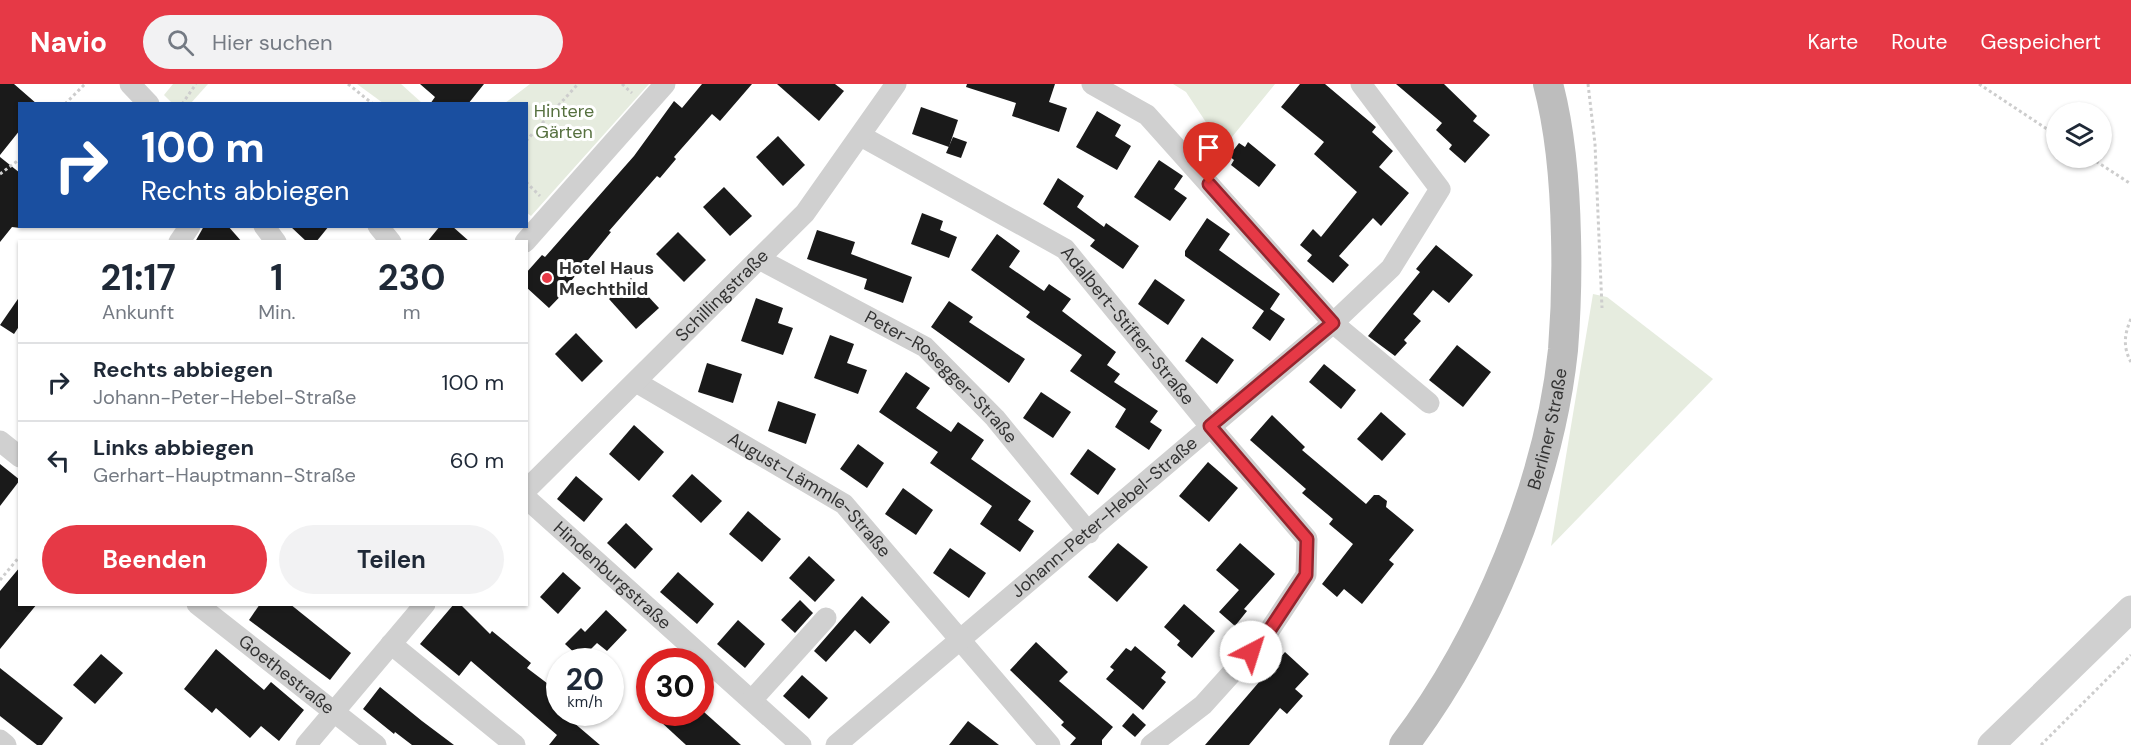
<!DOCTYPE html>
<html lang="de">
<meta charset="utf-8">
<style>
body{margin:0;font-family:"DM Sans",sans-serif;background:#f2f2f3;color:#1f2937;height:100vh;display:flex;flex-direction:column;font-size:22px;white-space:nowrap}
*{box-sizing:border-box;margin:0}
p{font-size:20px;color:#747a83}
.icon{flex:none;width:33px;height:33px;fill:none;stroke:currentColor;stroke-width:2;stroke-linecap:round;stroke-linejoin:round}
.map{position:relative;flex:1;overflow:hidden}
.panel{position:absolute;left:18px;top:156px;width:510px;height:366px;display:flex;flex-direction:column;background:#fff;border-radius:0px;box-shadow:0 2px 4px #0004}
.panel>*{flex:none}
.top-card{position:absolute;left:18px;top:18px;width:510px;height:126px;border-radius:0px;box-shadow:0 2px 4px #0004;background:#1a4fa0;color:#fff;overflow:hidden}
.tools{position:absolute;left:2046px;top:18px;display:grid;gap:12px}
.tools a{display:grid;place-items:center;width:66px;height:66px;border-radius:50%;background:#fff;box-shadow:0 2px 4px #0004;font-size:30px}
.speed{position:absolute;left:546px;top:564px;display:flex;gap:12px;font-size:30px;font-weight:700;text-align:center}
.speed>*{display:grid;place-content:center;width:78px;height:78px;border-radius:50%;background:#fff;box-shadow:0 2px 4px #0004;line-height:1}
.speed small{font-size:15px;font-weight:400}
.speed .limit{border:9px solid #d22;background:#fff;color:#111}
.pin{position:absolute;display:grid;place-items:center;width:51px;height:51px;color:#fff;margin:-62px -26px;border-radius:50% 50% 50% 0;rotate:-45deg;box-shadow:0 0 6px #0007}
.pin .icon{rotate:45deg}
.me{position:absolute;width:66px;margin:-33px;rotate:40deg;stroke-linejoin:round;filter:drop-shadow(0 0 4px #0008)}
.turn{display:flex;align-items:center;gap:21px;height:126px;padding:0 24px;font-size:27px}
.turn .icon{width:78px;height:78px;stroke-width:2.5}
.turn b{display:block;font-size:42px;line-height:51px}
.eta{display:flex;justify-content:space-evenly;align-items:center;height:102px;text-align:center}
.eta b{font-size:36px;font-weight:700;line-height:42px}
.action{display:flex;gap:12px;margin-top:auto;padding:12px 24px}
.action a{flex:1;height:69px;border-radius:36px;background:#e63946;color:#fff;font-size:24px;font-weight:700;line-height:69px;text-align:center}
.action a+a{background:#f2f2f3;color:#1f2937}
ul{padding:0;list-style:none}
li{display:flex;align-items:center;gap:18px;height:78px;padding:0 24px;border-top:2px solid #e0e1e3}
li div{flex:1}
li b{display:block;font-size:22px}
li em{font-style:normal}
header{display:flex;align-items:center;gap:36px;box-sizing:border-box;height:84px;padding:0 30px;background:#e63946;color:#fff}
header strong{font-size:28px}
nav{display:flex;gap:33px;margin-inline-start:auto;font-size:21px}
.search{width:420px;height:54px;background:#f2f2f3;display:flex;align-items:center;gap:15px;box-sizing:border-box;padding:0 21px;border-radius:33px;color:#747a83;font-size:22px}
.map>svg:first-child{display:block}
</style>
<header>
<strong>Navio</strong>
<div class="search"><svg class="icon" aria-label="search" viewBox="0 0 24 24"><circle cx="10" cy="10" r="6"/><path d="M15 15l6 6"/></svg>Hier suchen</div>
<nav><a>Karte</a><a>Route</a><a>Gespeichert</a></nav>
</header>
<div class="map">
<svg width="2131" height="661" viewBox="0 0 2131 661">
<rect width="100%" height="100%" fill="#fff"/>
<g fill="#e6ecdf">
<path d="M 173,0 L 208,0 L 191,19 L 172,19 L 164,11 Z"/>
<path d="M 357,0 L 401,0 L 422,19 L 383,19 Z"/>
<path d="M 530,0 L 649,0 L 531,132 L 526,128 L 526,20 L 505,19 Z"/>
<path d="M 1173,0 L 1275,0 L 1223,64 L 1186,8 Z"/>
<path d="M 1593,210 L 1607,213 L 1713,295 L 1551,462 Z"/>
</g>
<g fill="#1a1a1a">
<path d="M 0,0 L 14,0 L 37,20 L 20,20 L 20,46 L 0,71 Z"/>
<path d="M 420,0 L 484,0 L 468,20 L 430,20 L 435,13 Z"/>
<path d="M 702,0 L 752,0 L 720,37 L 712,30 L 674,73 L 676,75 L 660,94 L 657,92 L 609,147 L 611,148 L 571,197 L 573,199 L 549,224 L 526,203 L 526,189 L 542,171 L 545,173 L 634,72 L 674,17 L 682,24 Z"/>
<path d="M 777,0 L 835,0 L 844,7 L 819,37 Z"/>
<path d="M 967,0 L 1055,0 L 1049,18 L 1067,24 L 1059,48 L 1012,32 L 1016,19 L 966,3 Z"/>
<path d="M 1300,0 L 1325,0 L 1376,43 L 1372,48 L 1393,67 L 1379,83 L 1409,109 L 1381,142 L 1373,134 L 1339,172 L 1349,181 L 1333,199 L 1307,177 L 1312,171 L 1300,161 L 1313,145 L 1321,153 L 1357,108 L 1314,70 L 1324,58 L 1281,23 Z"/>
<path d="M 1396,0 L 1444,0 L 1477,32 L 1473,37 L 1490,51 L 1465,79 L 1449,65 L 1452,61 L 1436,46 L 1442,39 Z"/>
<path d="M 921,23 L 958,36 L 949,63 L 912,50 Z"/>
<path d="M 1097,27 L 1121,41 L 1115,52 L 1131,62 L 1117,86 L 1076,63 Z"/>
<path d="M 778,52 L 805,81 L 783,102 L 756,73 Z"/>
<path d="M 953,53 L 967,58 L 961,74 L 946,69 Z"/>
<path d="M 1248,58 L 1276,81 L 1259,103 L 1231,81 L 1234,76 L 1229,72 L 1239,59 L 1245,63 Z"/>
<path d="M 0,73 L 20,89 L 20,144 L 12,143 L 0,158 Z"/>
<path d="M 1159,76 L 1183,92 L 1174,105 L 1187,114 L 1170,137 L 1134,113 Z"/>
<path d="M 1058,94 L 1084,112 L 1077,123 L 1104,143 L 1106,139 L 1139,162 L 1123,185 L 1090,162 L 1095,156 L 1043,120 Z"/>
<path d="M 724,103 L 752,132 L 730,152 L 703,123 Z"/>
<path d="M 922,129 L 943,137 L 940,146 L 957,153 L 949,174 L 911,160 Z"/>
<path d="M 1207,134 L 1230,150 L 1219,166 L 1280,210 L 1270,225 L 1285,235 L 1270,257 L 1252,244 L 1264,227 L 1185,172 L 1185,167 Z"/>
<path d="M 204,142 L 228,142 L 242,158 L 195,158 Z"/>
<path d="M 290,142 L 329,142 L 316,158 L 307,158 Z"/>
<path d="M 440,142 L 452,142 L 470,158 L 427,158 Z"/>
<path d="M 817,146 L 855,158 L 851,170 L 912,193 L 903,219 L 864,205 L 867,195 L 807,175 Z"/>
<path d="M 678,148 L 706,176 L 684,198 L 656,170 Z"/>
<path d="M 997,150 L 1020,167 L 1009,183 L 1044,207 L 1049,200 L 1071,215 L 1062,227 L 1116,268 L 1107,281 L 1120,290 L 1114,298 L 1158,327 L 1150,338 L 1162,346 L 1149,366 L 1115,343 L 1126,325 L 1070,287 L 1082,271 L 1026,233 L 1030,228 L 971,186 Z"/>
<path d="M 1436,161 L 1473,191 L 1449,219 L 1433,206 L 1413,230 L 1421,237 L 1404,256 L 1407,259 L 1395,272 L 1368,252 L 1420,188 L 1416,185 Z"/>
<path d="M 631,194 L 659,224 L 636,245 L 609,215 Z"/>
<path d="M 1155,195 L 1185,216 L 1168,241 L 1138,220 Z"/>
<path d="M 20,212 L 20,241 L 14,250 L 0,241 Z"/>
<path d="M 756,214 L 783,224 L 778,239 L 793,244 L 783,271 L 741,257 Z"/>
<path d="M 949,217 L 973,233 L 969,238 L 1025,275 L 1009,299 L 931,243 Z"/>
<path d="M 576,249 L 603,277 L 582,298 L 555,270 Z"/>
<path d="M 830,251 L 854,260 L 847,279 L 867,286 L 858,310 L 814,294 Z"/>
<path d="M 1202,253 L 1234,276 L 1217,300 L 1185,277 Z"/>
<path d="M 1457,261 L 1491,288 L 1463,323 L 1429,296 Z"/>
<path d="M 707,279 L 742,290 L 733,319 L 698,308 Z"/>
<path d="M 1324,280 L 1356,306 L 1341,325 L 1309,298 Z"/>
<path d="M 906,288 L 930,304 L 916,324 L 951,348 L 958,338 L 984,356 L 971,375 L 1031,417 L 1018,436 L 1034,447 L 1020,468 L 980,440 L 992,422 L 930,379 L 938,368 L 879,328 Z"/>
<path d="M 1041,308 L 1071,328 L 1053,354 L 1023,334 Z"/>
<path d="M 778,317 L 816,330 L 806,360 L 768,347 Z"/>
<path d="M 1381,328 L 1406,350 L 1382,377 L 1357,355 Z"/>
<path d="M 1272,331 L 1305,363 L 1302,366 L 1366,420 L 1374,411 L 1379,411 L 1387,417 L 1386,423 L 1414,446 L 1389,476 L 1394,480 L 1362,520 L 1344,505 L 1337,513 L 1322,500 L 1353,460 L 1329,440 L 1333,435 L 1302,409 L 1306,405 L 1250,356 Z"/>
<path d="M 634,341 L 664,368 L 639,397 L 609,370 Z"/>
<path d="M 858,360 L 884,379 L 867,404 L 840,385 Z"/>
<path d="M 1088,365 L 1116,385 L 1098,411 L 1070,390 Z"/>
<path d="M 1208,378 L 1238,404 L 1209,438 L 1179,412 Z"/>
<path d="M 0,380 L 20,396 L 0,422 Z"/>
<path d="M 692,390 L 722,417 L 701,439 L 672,412 Z"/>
<path d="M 576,392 L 603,415 L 584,438 L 557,415 Z"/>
<path d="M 903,404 L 933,426 L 916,451 L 885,430 Z"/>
<path d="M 748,427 L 781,455 L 762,478 L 729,450 Z"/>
<path d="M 626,439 L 653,465 L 635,485 L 607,459 Z"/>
<path d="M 1118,459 L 1148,483 L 1117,518 L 1088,493 Z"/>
<path d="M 1240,459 L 1275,490 L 1244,525 L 1247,527 L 1235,542 L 1219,528 L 1239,506 L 1216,486 Z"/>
<path d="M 950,464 L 986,489 L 969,514 L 933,489 Z"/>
<path d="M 809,472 L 835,496 L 815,518 L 789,494 Z"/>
<path d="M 20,483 L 20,520 L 37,520 L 0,565 L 0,507 Z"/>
<path d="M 563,488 L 581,504 L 558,530 L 540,513 Z"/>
<path d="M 678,488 L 714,520 L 697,540 L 660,508 Z"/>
<path d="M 862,512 L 890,538 L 870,560 L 855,546 L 826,578 L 814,567 Z"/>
<path d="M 800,516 L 813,529 L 795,549 L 781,536 Z"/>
<path d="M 260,520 L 290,520 L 351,569 L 330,596 L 249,536 Z"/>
<path d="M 454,520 L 460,520 L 490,550 L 492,547 L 531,579 L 527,584 L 560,609 L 553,621 L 600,661 L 549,661 L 557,651 L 471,577 L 459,592 L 420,560 Z"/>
<path d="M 1184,520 L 1215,547 L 1192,574 L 1177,561 L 1180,557 L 1164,543 Z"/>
<path d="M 606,526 L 627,546 L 607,567 L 597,559 L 581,575 L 565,560 L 581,544 L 585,548 Z"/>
<path d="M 738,536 L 765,560 L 745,584 L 717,560 Z"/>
<path d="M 1036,558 L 1068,588 L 1059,597 L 1113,643 L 1102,656 L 1102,661 L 1070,661 L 1076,654 L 1061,641 L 1064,638 L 1010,586 Z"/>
<path d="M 1135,562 L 1166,588 L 1161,594 L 1166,598 L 1143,626 L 1106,595 L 1114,586 L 1110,583 L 1126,564 L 1131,567 Z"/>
<path d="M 216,565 L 264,606 L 271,598 L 304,626 L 279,657 L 261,642 L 250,654 L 216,624 L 212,629 L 184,605 Z"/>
<path d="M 1285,568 L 1309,590 L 1295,605 L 1303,612 L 1287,630 L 1280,624 L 1249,661 L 1205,661 Z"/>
<path d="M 101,570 L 123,589 L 95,620 L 73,601 Z"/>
<path d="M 0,584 L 63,634 L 42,661 L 37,661 L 0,632 Z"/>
<path d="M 802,591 L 828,614 L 809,635 L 783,612 Z"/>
<path d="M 380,603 L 422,637 L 454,661 L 412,661 L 395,648 L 394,650 L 363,625 Z"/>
<path d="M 669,628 L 704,628 L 741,661 L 686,661 L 661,638 Z"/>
<path d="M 1133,629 L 1146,641 L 1135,653 L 1122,642 Z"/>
<path d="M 968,637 L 999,661 L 949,661 Z"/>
</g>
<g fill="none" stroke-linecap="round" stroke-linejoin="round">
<g stroke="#cdcdcd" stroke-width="3" stroke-dasharray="3 3" stroke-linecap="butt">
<path d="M 348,0 L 373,20"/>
<path d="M 622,0 L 632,9"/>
<path d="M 1588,0 L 1595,60 L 1602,224"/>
<path d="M 1979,0 L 2056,51"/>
<path d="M 65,20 L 85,0"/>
<path d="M 182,20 L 196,0"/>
<path d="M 526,57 L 578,0"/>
<path d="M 2091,74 L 2131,100"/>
<path d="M 0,90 L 20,75"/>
<path d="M 526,98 L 540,112"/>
<path d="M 2131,235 C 2124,250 2123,264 2131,278"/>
<path d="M 0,496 L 20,472"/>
<path d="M 2041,661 L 2131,571"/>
</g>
<g stroke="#d0d0d0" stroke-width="21">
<path d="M 130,0 L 149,20"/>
<path d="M 1092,0 L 1147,31 L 1333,239 L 1429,319"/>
<path id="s1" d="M 861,52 L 1065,165 L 1210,342 L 1307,455 L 1306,491 L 1267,550 L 1203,621 L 1151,661"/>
<path d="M 264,142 L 276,158"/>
<path d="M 378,142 L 391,158"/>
<path d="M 179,158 L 190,142"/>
<path d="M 525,158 L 665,0"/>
<path id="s2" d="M 759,175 L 925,263 L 995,334 L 1089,449"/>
<path id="s3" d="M 636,298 L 844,420 L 1050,661"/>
<path d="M 0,357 L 20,373"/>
<path id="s4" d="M 526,406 L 805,129 L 896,0"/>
<path id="s5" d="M 526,414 L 801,661"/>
<path id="s6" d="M 197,520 L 376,661"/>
<path d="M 391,560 L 515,661"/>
<path d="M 752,616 L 826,534"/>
<path d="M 0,656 L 6,661"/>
<path d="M 306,661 L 425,520"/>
<path id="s7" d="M 836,661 L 1333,239 L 1391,184 L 1440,105 L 1361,0"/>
</g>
<path stroke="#d0d0d0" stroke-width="27" d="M 1991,661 L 2131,525"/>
<path stroke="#bdbdbd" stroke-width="30" id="s8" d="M 1404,661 C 1485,554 1549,400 1563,266 C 1566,228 1567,190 1566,153 C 1565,102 1561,49 1548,0"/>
</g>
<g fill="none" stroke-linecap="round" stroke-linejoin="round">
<defs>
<path id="route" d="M 1209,100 L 1333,239 L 1210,342 L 1307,455 L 1306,491 L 1267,550 L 1251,568"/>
</defs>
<use href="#route" stroke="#96252e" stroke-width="15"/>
<use href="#route" stroke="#e63946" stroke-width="10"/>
</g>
<circle fill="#e63946" stroke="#fff" stroke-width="2" cx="547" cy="194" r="6"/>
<g text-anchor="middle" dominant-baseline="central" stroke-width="6" stroke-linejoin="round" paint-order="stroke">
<g font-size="18" fill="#56703f" stroke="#fff">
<text x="564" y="27">Hintere<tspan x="564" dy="21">Gärten</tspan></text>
</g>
<g font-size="18" font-weight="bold" fill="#333" stroke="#fff" text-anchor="start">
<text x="559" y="184">Hotel Haus<tspan x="559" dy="21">Mechthild</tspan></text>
</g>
<g font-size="18" fill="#333" stroke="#fff">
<text stroke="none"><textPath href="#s4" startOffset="276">Schillingstraße</textPath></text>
<text stroke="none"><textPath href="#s1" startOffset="332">Adalbert-Stifter-Straße</textPath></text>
<text stroke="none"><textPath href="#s2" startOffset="219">Peter-Rosegger-Straße</textPath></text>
<text stroke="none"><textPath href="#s8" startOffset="350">Berliner Straße</textPath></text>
<text stroke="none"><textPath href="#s3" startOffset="208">August-Lämmle-Straße</textPath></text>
<text stroke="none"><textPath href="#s7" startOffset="352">Johann-Peter-Hebel-Straße</textPath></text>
<text stroke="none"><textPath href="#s5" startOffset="116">Hindenburgstraße</textPath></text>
<text stroke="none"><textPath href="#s6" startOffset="114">Goethestraße</textPath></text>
</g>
</g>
</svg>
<div class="tools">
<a><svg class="icon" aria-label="layers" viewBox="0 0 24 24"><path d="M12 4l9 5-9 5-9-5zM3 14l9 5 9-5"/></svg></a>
</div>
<div class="speed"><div>20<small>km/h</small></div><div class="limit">30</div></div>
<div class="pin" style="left:1209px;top:100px;background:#d93025"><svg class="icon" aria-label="arrive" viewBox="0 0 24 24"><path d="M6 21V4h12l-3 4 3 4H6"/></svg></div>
<svg class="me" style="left:1251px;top:568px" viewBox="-20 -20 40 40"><circle r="19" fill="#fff"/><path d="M0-13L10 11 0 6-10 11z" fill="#e63946"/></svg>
<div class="top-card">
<div class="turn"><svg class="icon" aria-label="right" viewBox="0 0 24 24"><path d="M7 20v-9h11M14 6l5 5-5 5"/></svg><div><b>100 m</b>Rechts abbiegen</div></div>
</div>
<section class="panel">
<div class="eta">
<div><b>21:17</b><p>Ankunft</p></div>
<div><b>1</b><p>Min.</p></div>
<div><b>230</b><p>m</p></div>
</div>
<ul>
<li><svg class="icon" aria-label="right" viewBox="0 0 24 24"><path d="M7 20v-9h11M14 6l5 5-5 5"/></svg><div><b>Rechts abbiegen</b><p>Johann-Peter-Hebel-Straße</p></div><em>100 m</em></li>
<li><svg class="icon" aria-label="left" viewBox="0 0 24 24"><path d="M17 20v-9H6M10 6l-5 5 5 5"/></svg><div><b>Links abbiegen</b><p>Gerhart-Hauptmann-Straße</p></div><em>60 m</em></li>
</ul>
<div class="action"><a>Beenden</a><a>Teilen</a></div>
</section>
</div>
